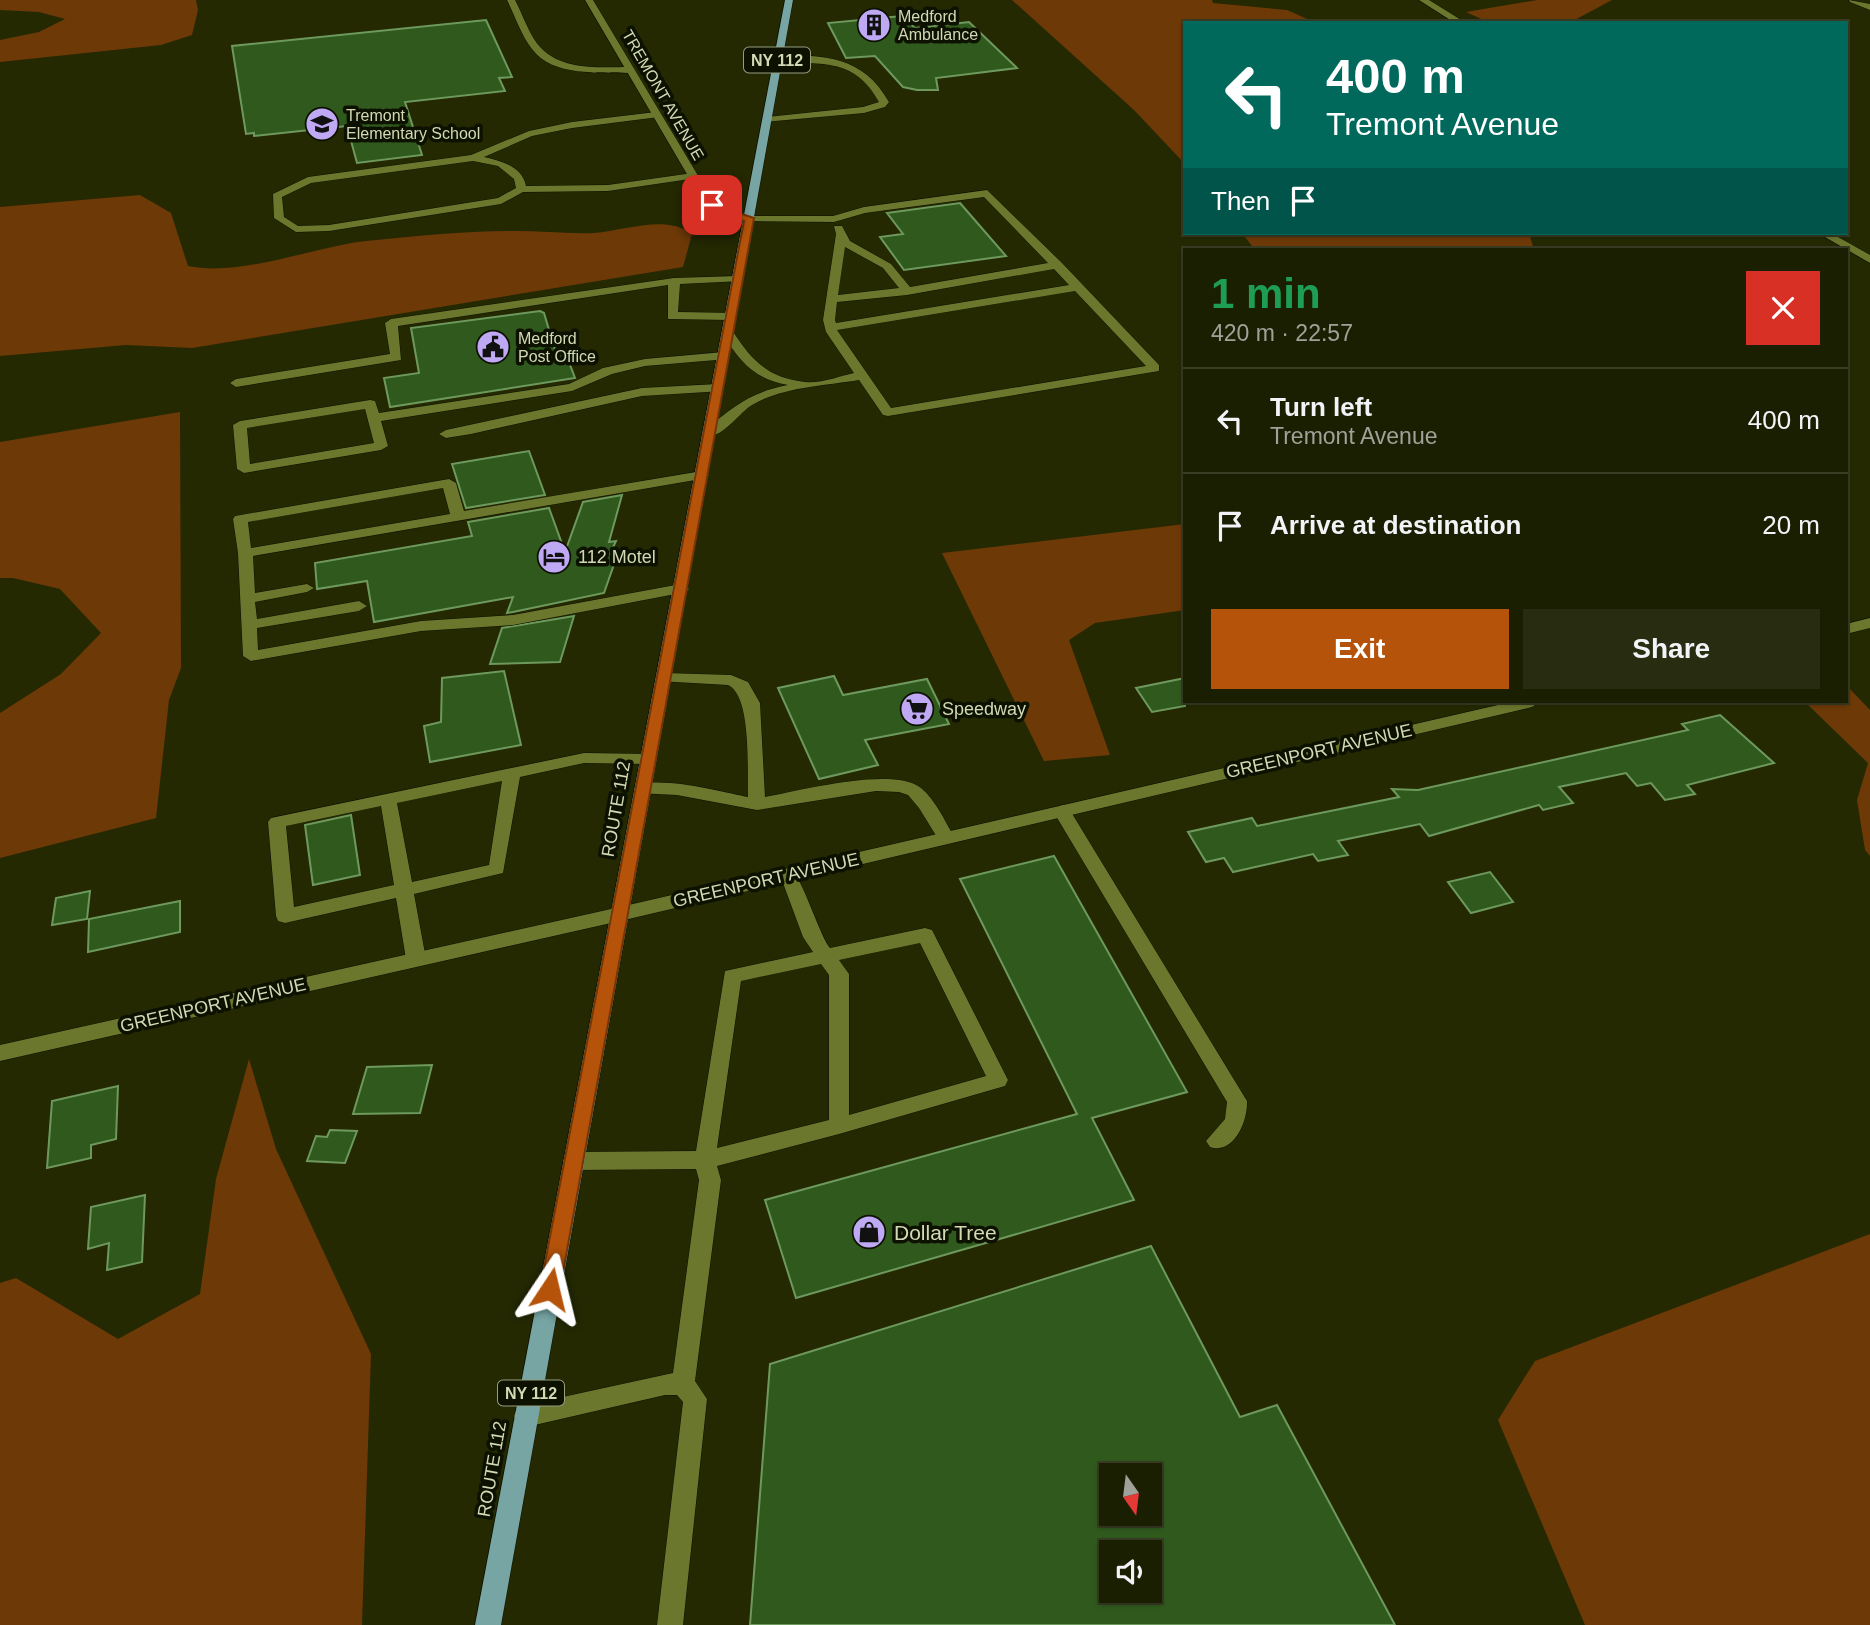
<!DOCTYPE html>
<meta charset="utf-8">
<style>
body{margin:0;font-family:Helvetica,sans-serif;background:#282c11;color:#f1f3f6;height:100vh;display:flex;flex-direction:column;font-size:26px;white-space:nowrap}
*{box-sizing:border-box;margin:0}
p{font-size:23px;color:#a0a299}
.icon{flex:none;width:38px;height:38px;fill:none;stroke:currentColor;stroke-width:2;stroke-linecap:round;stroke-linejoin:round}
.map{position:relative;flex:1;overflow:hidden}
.drawer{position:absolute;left:1183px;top:248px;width:665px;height:455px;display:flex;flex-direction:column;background:#1b1f02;border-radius:0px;box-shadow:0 2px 5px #0004,0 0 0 2px #393d24}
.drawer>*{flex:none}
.banner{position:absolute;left:1183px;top:21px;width:665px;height:214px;border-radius:0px;box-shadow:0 2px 5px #0004,0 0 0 2px #393d24;background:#00695c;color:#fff;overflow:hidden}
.needle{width:46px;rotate:166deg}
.buttons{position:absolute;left:1099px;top:1463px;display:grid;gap:14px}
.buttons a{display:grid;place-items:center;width:63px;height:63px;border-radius:0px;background:#1b1f02;box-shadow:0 2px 5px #0004,0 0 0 2px #393d24;font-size:35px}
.pin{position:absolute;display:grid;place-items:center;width:60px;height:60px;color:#fff;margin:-30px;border-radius:14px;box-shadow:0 4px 10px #0006}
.me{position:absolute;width:77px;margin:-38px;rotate:10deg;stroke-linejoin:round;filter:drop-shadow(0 0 5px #0008)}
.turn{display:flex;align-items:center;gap:24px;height:147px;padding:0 28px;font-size:32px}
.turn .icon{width:91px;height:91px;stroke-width:2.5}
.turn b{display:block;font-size:49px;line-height:60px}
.then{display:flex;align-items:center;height:66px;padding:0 28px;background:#0003;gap:14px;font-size:26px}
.round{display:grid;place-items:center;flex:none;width:74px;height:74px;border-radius:0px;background:#282c11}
.summary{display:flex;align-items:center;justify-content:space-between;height:119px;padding:0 28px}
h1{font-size:42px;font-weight:700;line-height:52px;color:#1e9e55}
.primary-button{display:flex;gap:14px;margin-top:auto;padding:14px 28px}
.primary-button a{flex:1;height:80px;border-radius:0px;background:#b45309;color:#fff;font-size:28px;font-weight:700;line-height:80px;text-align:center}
.primary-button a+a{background:#282c11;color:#f1f3f6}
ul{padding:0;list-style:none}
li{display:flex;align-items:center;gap:21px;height:105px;padding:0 28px;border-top:2px solid #393d24}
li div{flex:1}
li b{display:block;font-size:26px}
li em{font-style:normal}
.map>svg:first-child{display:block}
</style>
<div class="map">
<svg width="1870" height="1625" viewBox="0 0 1870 1625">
<rect width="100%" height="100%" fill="#242902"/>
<g fill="#6d3907">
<path d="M 0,0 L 196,0 L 198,10 L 192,35 L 161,45 L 0,62 L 0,40 L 39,32 L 65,19 L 39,12 L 0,10 Z"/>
<path d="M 1012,0 L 1212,0 L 1213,3 L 1287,10 L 1314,22 L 1185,23 L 1185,164 L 1134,110 Z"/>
<path d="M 1537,0 L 1612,0 L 1569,23 L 1490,23 L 1466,12 Z"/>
<path d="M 140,195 L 171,213 L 188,266 C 241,277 313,247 366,241 C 416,236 465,231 515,231 C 541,231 568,234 594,233 C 625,231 665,214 692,234 L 683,267 L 192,348 L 126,345 L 0,356 L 0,207 Z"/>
<path d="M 1242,233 L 1529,233 L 1534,250 L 1255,250 Z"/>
<path d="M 180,412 L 181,668 L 169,700 L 156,818 L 0,858 L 0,713 L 61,674 L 101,633 L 60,589 L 13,578 L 0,578 L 0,442 Z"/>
<path d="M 1185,524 L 1185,610 L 1095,623 L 1069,640 L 1110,755 L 1044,761 L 942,553 Z"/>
<path d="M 1846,685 L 1870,710 L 1870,856 L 1865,850 L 1857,800 L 1868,763 L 1805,702 L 1846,702 Z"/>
<path d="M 249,1059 L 276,1149 L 371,1354 L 362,1625 L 0,1625 L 0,1283 L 16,1278 L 118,1339 L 200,1294 L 216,1179 Z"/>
<path d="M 1870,1234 L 1870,1625 L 1585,1625 L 1498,1420 L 1535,1361 Z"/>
</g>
<g fill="#30591e" stroke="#6e995d" stroke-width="2" fill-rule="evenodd">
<path d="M 902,16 L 915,28 L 969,22 L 1017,68 L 936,78 L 938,90 L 917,90 L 903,87 L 875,56 L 846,58 L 828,23 Z"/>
<path d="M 486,20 L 512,77 L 499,78 L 505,91 L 405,102 L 422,155 L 357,163 L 347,126 L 254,136 L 254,133 L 246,134 L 232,46 Z"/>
<path d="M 960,203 L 1006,256 L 904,270 L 880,237 L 903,234 L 887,213 Z"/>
<path d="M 540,311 L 544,313 L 555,350 L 564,349 L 575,378 L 390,407 L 384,378 L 419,373 L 411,328 Z"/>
<path d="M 529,451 L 545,495 L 466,508 L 452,464 Z"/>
<path d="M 622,495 L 609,542 L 616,541 L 610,554 L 618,553 L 604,593 L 513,612 L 507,613 L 513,597 L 374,622 L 367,581 L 317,589 L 315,563 L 472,536 L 468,522 L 549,508 L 565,552 L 583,502 Z"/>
<path d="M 574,616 L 560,662 L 490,664 L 502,628 Z"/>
<path d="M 504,671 L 521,745 L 430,762 L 424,726 L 441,722 L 442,678 Z"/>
<path d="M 834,676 L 843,695 L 927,679 L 949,724 L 865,740 L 878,765 L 819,779 L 778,688 Z"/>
<path d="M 1185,678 L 1185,706 L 1152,712 L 1136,688 Z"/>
<path d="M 1720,715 L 1774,763 L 1687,785 L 1695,794 L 1665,800 L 1651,783 L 1637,786 L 1626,773 L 1559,787 L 1573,803 L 1543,810 L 1539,805 L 1429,836 L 1420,824 L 1338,841 L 1348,855 L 1318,861 L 1313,854 L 1233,872 L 1224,858 L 1206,862 L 1188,832 L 1252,818 L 1257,826 L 1399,797 L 1392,789 L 1418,790 L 1688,730 L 1682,724 Z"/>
<path d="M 351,815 L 360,875 L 313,885 L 305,825 Z"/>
<path d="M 1054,856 L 1187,1092 L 1092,1118 L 1134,1200 L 796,1298 L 765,1200 L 1077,1114 L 960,879 Z"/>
<path d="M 1490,872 L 1513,902 L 1471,913 L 1448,882 Z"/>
<path d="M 90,891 L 87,919 L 52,925 L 56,898 Z"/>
<path d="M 180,901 L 180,932 L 88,952 L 89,919 Z"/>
<path d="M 432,1065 L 420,1113 L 353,1114 L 367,1067 Z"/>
<path d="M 118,1086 L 116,1139 L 91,1145 L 91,1158 L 47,1168 L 52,1101 Z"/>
<path d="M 330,1130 L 357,1131 L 345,1163 L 307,1161 L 316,1136 L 327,1137 Z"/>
<path d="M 145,1195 L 142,1262 L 107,1270 L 109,1243 L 88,1249 L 91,1207 Z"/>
<path d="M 1151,1246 L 1240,1417 L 1277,1405 L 1395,1625 L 750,1625 L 770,1364 ZM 1111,1475 L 1150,1475 L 1150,1514 L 1111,1514 ZM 1111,1552 L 1150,1552 L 1150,1591 L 1111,1591 Z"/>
</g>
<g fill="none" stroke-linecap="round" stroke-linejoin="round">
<defs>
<g id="lane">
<path d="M 507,0 L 515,0 C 523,15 530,37 541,48 C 563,71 601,67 630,67 L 635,70 L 630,73 C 600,72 552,77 532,49 C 521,35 515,16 507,0 Z"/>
<path d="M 777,55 C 825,55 863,56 889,102 L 885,107 L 864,113 L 764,122 L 762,120 L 767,117 L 863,107 L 879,102 C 853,54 818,67 774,60 L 774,56 Z"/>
<path d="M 656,112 L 659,113 L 659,117 L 572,128 L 532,136 L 484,157 C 501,161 522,166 526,186 L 608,185 L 693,173 L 697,174 L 697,178 L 608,191 L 523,192 L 501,204 L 329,231 L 296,232 L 274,218 L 273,194 L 308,177 L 471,155 L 529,131 L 572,122 ZM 473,161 L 498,166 L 514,179 L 516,188 L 498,198 L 329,225 L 298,226 L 284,217 L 282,197 L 311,183 Z"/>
<path d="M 987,190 L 1062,263 L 1159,365 L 1159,371 L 888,416 L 883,415 L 859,380 C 824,386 779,387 749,407 C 737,416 721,439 705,436 L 705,430 C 734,406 751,392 788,385 C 754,379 740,362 722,333 L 724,330 L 732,330 C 752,361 768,378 805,382 C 820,384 840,376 854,373 L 826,332 L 823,320 L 836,234 L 834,226 L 842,226 L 850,241 L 891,264 L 910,287 L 1048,263 L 984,197 L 865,213 L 834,222 L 749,221 L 744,218 L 745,216 L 833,216 L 864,207 ZM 845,247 L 883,268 L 899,288 L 838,295 ZM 1054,269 L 1069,285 L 836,323 L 835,320 L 837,302 L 907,295 ZM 1075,291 L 1146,366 L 891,408 L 837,330 Z"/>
<path d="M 738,276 L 744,279 L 742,281 L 680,284 L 678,312 L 735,313 L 737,316 L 731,320 L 668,319 L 668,285 L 398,326 L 401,360 L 236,387 L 230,383 L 236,379 L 390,354 L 385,323 L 391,319 L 674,278 Z"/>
<path d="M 724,352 L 730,356 L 728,359 L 645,366 L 612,374 L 572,391 L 381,421 L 388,446 L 381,450 L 244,473 L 237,469 L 233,425 L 240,421 L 370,400 L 375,401 L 379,413 L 569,384 L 603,368 L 645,359 ZM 365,409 L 374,443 L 250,464 L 247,428 Z"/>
<path d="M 718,384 L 723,385 L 723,391 L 642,396 L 471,434 L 446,438 L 439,434 L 446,430 L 642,388 Z"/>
<path d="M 702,471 L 709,475 L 707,478 L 253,556 L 255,593 L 307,584 L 314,588 L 307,592 L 255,602 L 257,619 L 359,601 L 367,606 L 359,611 L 257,628 L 258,650 L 421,621 L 513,615 L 681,584 L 686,586 L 689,589 L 686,592 L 513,625 L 421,631 L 251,661 L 243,656 L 238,553 L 233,519 L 235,516 L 449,479 L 456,483 L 464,511 ZM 443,488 L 450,514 L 251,548 L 248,522 Z"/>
<path d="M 664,673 L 731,675 L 748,682 L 760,703 L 765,797 C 800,791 893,766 921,788 C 936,800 945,822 955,838 L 952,842 L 940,842 L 919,808 L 908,795 L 899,792 L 876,791 L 757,810 L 677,795 L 637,793 L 634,789 C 648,772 727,793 748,797 C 747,771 752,696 728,685 L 658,681 L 656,678 L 658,675 Z"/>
<path d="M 584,753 L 649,754 L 657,759 L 649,764 L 584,763 L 520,777 L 503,873 L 414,894 L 426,959 L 423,964 L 409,964 L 406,959 L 396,898 L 285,923 L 278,921 L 276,916 L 268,822 L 271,818 ZM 502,781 L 489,865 L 412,882 L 397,803 ZM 381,806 L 394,885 L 294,907 L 286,826 Z"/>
<path d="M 1062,805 L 1068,807 L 1247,1101 C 1248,1121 1234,1155 1210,1147 L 1206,1141 L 1225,1119 L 1227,1102 L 1053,811 Z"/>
<path d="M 789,869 C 801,872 818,932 830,948 L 925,928 L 932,930 L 1008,1080 L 1005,1086 L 998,1088 L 839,1134 L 717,1166 L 721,1180 L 695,1381 L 707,1399 L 683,1625 L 657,1625 L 683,1402 L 677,1395 L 665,1395 L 526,1427 L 517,1424 L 514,1416 L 517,1408 L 526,1405 L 673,1373 L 699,1180 L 696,1169 L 574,1170 L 566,1167 L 563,1161 L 566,1155 L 574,1152 L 696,1151 L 725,971 L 813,952 L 803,937 L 780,875 ZM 920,943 L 986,1076 L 849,1115 L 849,974 L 839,960 ZM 821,964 L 829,975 L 829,1120 L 717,1148 L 741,981 Z"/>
</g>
<g id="street">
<path d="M 585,0 L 593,0 L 709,194 L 723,209 L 753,216 L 753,220 L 715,213 L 701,198 Z"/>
<path d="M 1419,0 L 1429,0 L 1466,23 L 1455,23 Z"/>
<path d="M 1849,0 L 1870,4 L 1870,10 L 1850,2 Z"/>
<path d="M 1818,233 L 1831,233 L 1870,255 L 1870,263 Z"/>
<path d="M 1870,618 L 1870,628 L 1846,634 L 1846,624 Z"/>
<path d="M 1511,702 L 1540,702 L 1532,707 L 620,921 L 0,1061 L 0,1045 L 620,907 Z"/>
</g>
<path id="primary" d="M 785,0 L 793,0 L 501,1625 L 475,1625 Z"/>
</defs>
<use href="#lane" stroke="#0d1100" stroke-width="1"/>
<use href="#street" stroke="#0d1100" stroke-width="1"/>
<use href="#primary" stroke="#0d1100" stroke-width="1"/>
<use href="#lane" fill="#6b772d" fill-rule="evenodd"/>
<use href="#street" fill="#6b772d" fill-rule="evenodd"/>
<use href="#primary" fill="#76a5a3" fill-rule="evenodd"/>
</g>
<path fill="#b45309" stroke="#753606" stroke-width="2" d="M 708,203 L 754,218 L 560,1289 L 557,1295 L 550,1298 L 543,1295 L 540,1289 L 744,221 L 724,217 L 708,207 Z"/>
<defs>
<symbol id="building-disc" viewBox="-11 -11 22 22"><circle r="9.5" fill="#bfa9f4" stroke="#0d1100"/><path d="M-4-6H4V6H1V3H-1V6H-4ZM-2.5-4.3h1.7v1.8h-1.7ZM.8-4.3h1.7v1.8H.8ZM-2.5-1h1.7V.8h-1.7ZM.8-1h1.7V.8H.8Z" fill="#111"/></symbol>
<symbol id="school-disc" viewBox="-11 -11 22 22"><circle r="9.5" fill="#bfa9f4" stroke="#0d1100"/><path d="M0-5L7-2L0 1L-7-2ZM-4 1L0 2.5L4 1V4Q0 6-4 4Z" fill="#111"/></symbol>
<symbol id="civic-disc" viewBox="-11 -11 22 22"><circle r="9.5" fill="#bfa9f4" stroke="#0d1100"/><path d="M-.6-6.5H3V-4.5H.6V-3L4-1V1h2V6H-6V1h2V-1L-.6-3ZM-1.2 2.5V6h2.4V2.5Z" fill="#111"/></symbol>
<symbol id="hotel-disc" viewBox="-11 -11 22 22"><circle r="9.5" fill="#bfa9f4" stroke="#0d1100"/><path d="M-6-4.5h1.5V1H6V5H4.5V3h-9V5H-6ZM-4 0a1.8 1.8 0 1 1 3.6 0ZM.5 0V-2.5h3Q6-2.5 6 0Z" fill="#111"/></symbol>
<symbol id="supermarket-disc" viewBox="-11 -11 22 22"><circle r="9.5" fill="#bfa9f4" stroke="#0d1100"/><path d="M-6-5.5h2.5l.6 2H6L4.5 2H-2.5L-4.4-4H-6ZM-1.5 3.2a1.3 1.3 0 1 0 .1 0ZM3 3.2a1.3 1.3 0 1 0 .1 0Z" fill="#111"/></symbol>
<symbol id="shop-disc" viewBox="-11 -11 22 22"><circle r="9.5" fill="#bfa9f4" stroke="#0d1100"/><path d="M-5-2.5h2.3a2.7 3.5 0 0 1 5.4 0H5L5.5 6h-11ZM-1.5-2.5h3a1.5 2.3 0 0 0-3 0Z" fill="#111"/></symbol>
</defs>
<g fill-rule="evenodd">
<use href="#building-disc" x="855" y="6" width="38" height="38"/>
<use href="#school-disc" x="303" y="105" width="38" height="38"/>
<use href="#civic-disc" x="474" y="328" width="38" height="38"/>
<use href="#hotel-disc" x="535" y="538" width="38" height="38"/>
<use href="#supermarket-disc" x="898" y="690" width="38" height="38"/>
<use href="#shop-disc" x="850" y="1213" width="38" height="38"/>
</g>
<g text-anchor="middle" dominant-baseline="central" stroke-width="7" stroke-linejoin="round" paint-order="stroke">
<g font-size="16" fill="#d2d9b5" stroke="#0d1100" text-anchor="start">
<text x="898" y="16">Medford<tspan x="898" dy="18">Ambulance</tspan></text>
<text x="346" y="115">Tremont<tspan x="346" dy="18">Elementary School</tspan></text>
<text x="518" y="338">Medford<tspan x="518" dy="18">Post Office</tspan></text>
</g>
<g fill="#0d1100" stroke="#979d7f" stroke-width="2">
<rect x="744" y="47.5" width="66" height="25" rx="5"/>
<rect x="498" y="1380.5" width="66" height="25" rx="5"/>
</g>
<g font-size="16" font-weight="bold" fill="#d2d9b5">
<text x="777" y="60">NY 112</text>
<text x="531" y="1393">NY 112</text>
</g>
<g font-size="16" fill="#d2d9b5" stroke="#0d1100">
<text transform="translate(663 95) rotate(60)">TREMONT AVENUE</text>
</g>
<g font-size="18" fill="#d2d9b5" stroke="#0d1100" text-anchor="start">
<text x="578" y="557">112 Motel</text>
<text x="942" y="709">Speedway</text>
</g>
<g font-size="18" fill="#d2d9b5" stroke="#0d1100">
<text transform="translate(1319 751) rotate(-13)">GREENPORT AVENUE</text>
<text transform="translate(616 809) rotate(-80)">ROUTE 112</text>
<text transform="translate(766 880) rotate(-13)">GREENPORT AVENUE</text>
<text transform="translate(213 1005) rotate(-13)">GREENPORT AVENUE</text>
<text transform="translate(492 1469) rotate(-80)">ROUTE 112</text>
</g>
<g font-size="21" fill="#d2d9b5" stroke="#0d1100" text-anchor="start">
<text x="894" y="1232">Dollar Tree</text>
</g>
</g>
</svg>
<div class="buttons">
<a><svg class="needle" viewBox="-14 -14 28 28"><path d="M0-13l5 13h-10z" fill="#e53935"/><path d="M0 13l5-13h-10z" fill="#a0a299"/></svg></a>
<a><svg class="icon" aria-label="sound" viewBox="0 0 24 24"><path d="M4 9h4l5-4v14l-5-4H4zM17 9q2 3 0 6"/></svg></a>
</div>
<div class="pin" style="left:712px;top:205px;background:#d93025"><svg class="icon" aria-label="arrive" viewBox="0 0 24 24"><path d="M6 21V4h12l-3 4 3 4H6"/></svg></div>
<svg class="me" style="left:550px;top:1289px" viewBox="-20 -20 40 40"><path d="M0-17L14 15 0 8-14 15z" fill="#b45309" stroke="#fff" stroke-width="4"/></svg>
<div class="banner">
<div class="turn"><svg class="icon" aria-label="left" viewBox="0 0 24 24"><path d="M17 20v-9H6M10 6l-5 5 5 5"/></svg><div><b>400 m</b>Tremont Avenue</div></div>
<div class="then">Then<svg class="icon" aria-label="arrive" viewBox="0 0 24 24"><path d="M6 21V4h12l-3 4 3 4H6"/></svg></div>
</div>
<section class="drawer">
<div class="summary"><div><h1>1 min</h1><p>420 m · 22:57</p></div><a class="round" style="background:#d93025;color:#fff"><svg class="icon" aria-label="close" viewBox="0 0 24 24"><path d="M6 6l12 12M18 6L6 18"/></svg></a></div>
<ul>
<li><svg class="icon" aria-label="left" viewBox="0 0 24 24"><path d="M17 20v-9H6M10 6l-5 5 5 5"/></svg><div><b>Turn left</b><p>Tremont Avenue</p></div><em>400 m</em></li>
<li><svg class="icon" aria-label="arrive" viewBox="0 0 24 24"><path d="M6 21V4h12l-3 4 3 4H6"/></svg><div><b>Arrive at destination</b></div><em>20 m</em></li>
</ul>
<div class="primary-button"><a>Exit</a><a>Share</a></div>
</section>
</div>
